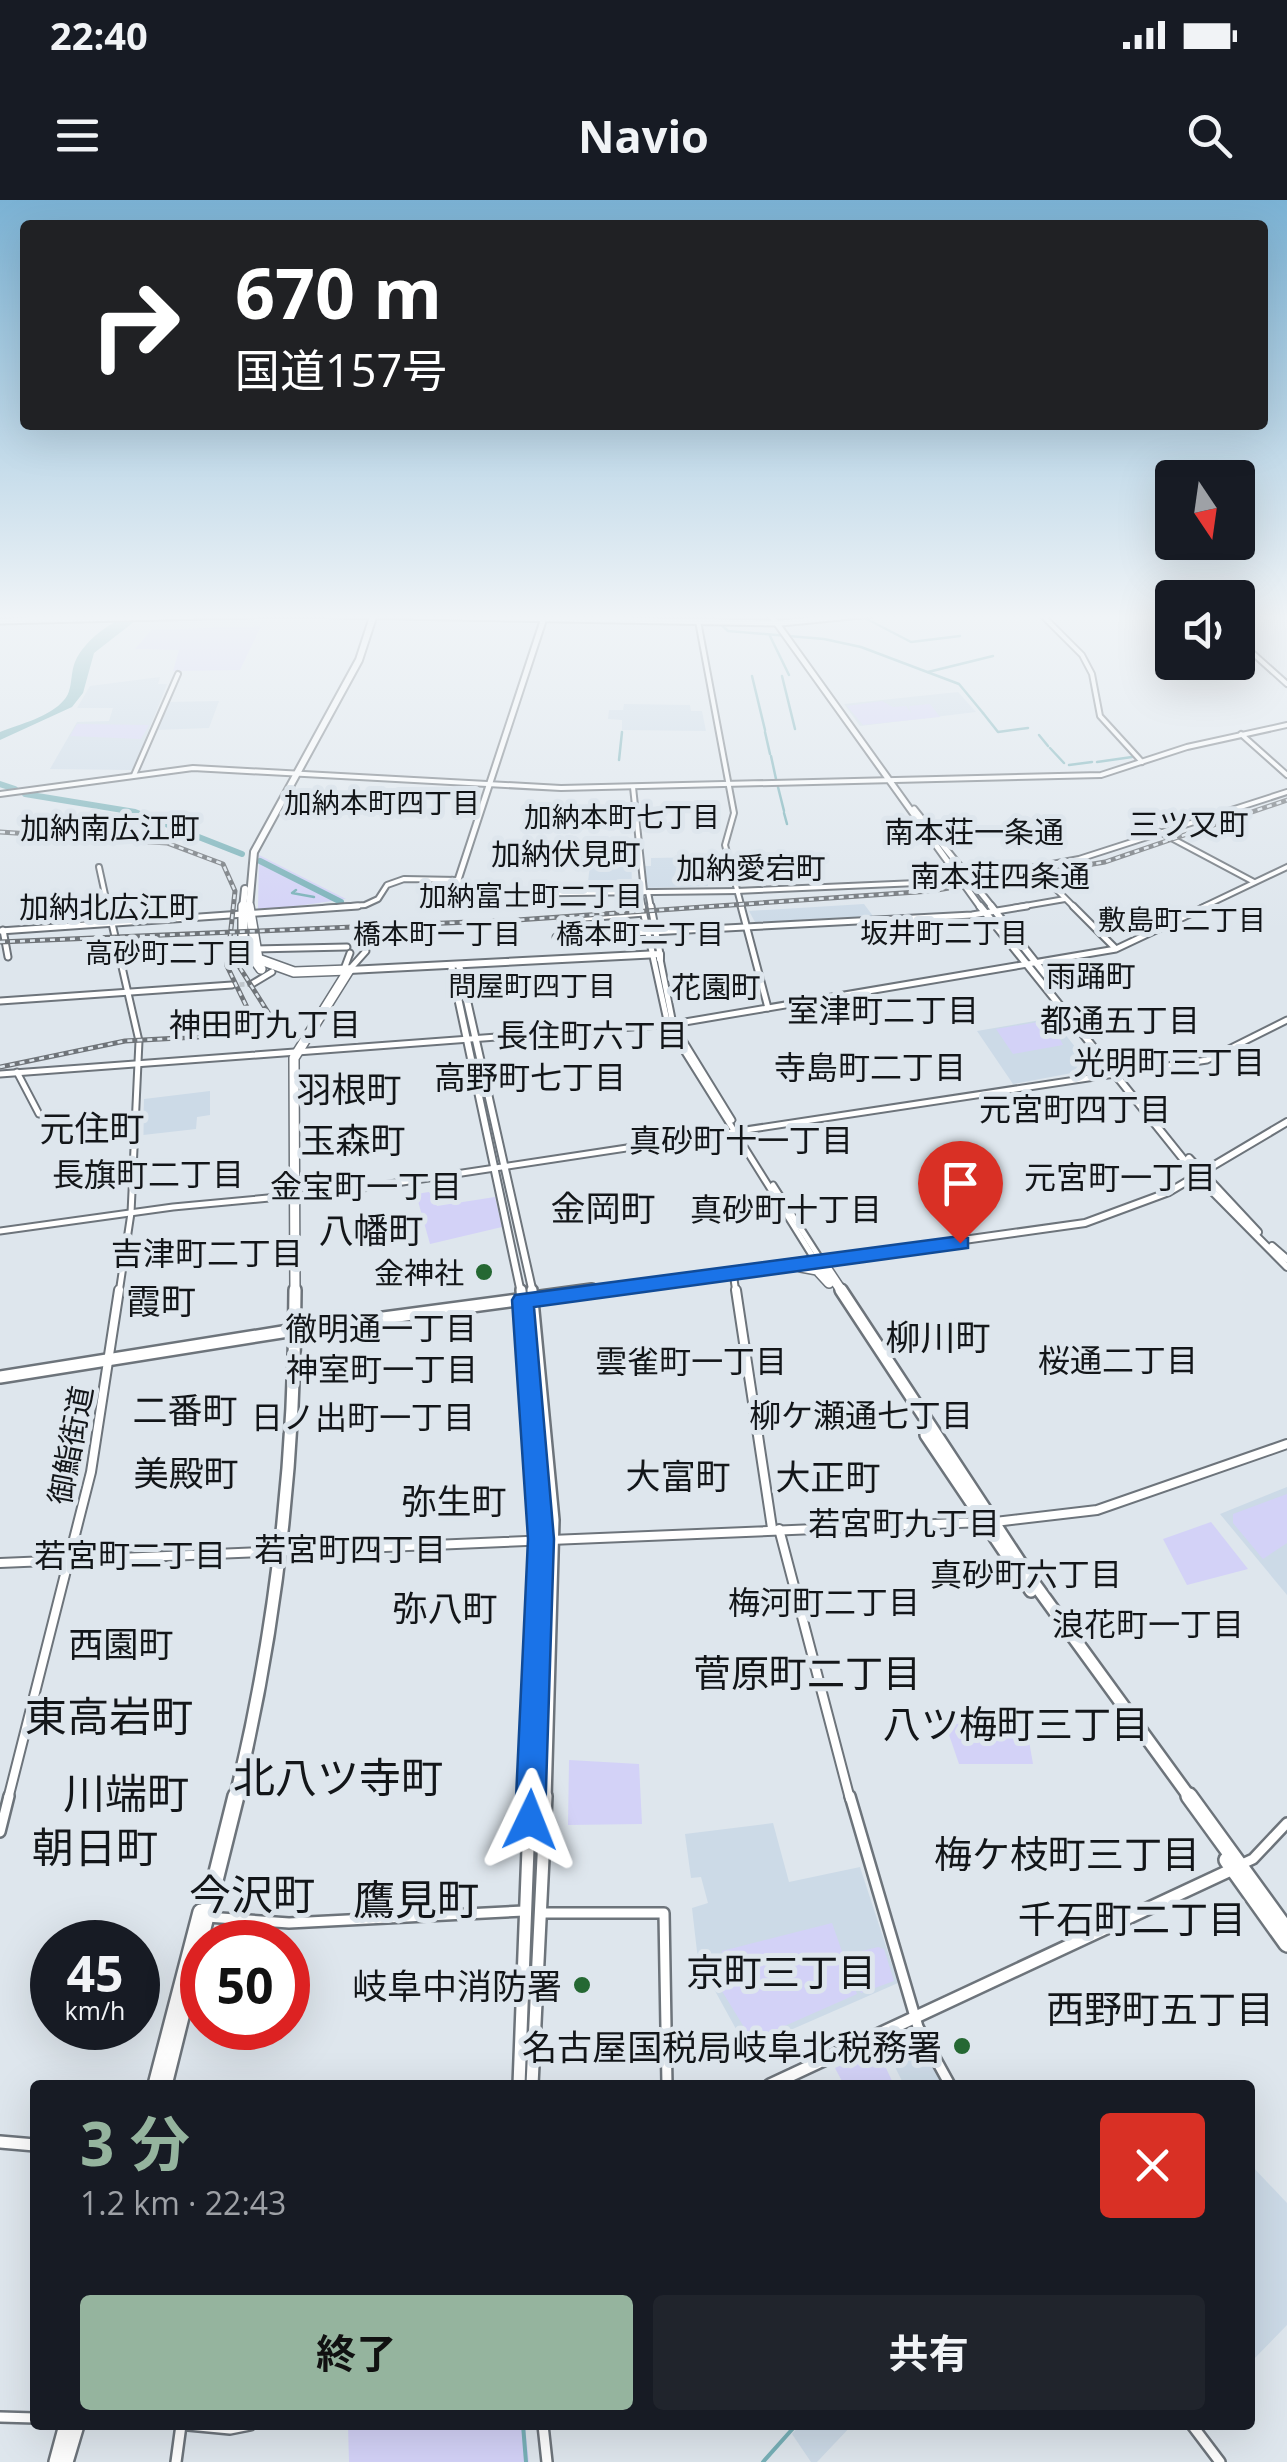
<!DOCTYPE html>
<html lang="ja">
<meta charset="utf-8">
<style>
body{margin:0;font-family:"Open Sans","Noto Sans JP",sans-serif;background:#20242c;color:#f1f3f6;height:100vh;display:flex;flex-direction:column;font-size:38px;white-space:nowrap}
*{box-sizing:border-box;margin:0}
p{font-size:32px;color:#9ea1a6}
.icon{flex:none;width:55px;height:55px;fill:none;stroke:currentColor;stroke-width:2;stroke-linecap:round;stroke-linejoin:round}
.map{position:relative;flex:1;overflow:hidden}
.details{position:absolute;left:30px;top:1880px;width:1225px;height:350px;display:flex;flex-direction:column;background:#171b24;border-radius:10px;box-shadow:0 10px 40px #0002}
.details>*{flex:none}
.banner{position:absolute;left:20px;top:20px;width:1248px;height:210px;border-radius:10px;box-shadow:0 10px 40px #0002;background:#202124;color:#fff;overflow:hidden}
.needle{width:65px;rotate:167deg}
.fabs{position:absolute;left:1155px;top:260px;display:grid;gap:20px}
.fabs a{display:grid;place-items:center;width:100px;height:100px;border-radius:10px;background:#171b24;box-shadow:0 10px 40px #0002;font-size:50px}
.speed{position:absolute;left:30px;top:1720px;display:flex;gap:20px;font-size:50px;font-weight:700;text-align:center}
.speed>*{display:grid;place-content:center;width:130px;height:130px;border-radius:50%;background:#171b24;box-shadow:0 10px 40px #0002;line-height:1}
.speed small{font-size:25px;font-weight:400}
.speed .limit{border:15px solid #d22;background:#fff;color:#111}
.pin{position:absolute;display:grid;place-items:center;width:85px;height:85px;color:#fff;margin:-102px -42px;border-radius:50% 50% 50% 0;rotate:-45deg;box-shadow:0 0 10px #0007}
.pin .icon{rotate:45deg}
.me{position:absolute;width:110px;margin:-55px;rotate:2deg;stroke-linejoin:round;filter:drop-shadow(0 0 8px #0008)}
.turn{display:flex;align-items:center;gap:35px;height:210px;padding:0 50px;font-size:45px}
.turn .icon{width:130px;height:130px;stroke-width:2.5}
.turn b{display:block;font-size:70px;line-height:85px}
.round{display:grid;place-items:center;flex:none;width:105px;height:105px;border-radius:10px;background:#20242c}
.overview{display:flex;align-items:center;justify-content:space-between;height:170px;padding:0 50px}
h1{font-size:60px;font-weight:700;line-height:75px;color:#95b49e}
.action{display:flex;gap:20px;margin-top:auto;padding:20px 50px}
.action a{flex:1;height:115px;border-radius:10px;background:#95b49e;color:#111;font-size:40px;font-weight:700;line-height:115px;text-align:center}
.action a+a{background:#20242c;color:#f1f3f6}
.status{display:flex;justify-content:space-between;align-items:center;height:70px;padding:0 50px;background:#171b24;direction:ltr}
.status svg{height:28px;fill:currentColor}
header{display:flex;justify-content:space-between;align-items:center;height:130px;padding:0 50px;background:#171b24;font-size:45px;font-weight:700}
.map>svg:first-child{display:block}
</style>
<div class="status"><b>22:40</b><svg viewBox="0 0 49 12"><path d="M0 12V9h3v3zM5 12V6h3v6zM10 12V3h3v9zM15 12V0h3v12zM26 1h20v11H26zM47 4h2v5h-2z"/></svg></div>
<header><svg class="icon" aria-label="menu" viewBox="0 0 24 24"><path d="M4 6h16M4 12h16M4 18h16"/></svg>Navio<svg class="icon" aria-label="search" viewBox="0 0 24 24"><circle cx="10" cy="10" r="6"/><path d="M15 15l6 6"/></svg></header>
<div class="map">
<svg width="1287" height="2262" viewBox="0 0 1287 2262">
<rect width="100%" height="100%" fill="#dee6ed"/>
<g fill="#ccdae7">
<path d="M 160,477 L 158,484 L 167,484 L 133,570 L 50,569 L 77,522 L 109,521 L 113,508 L 77,508 L 90,486 Z"/>
<path d="M 958,492 L 976,512 L 860,526 L 844,504 Z"/>
<path d="M 219,501 L 209,528 L 155,530 L 166,502 Z"/>
<path d="M 624,504 L 690,505 L 691,511 L 702,511 L 706,531 L 622,530 L 622,520 L 608,519 L 609,510 L 623,510 Z"/>
<path d="M 595,641 L 631,644 L 632,689 L 602,690 L 601,684 L 595,684 L 595,691 L 587,690 L 590,665 L 581,664 L 581,656 L 592,656 Z"/>
<path d="M 703,657 L 708,686 L 646,688 L 643,666 L 651,666 L 651,658 Z"/>
<path d="M 864,704 L 873,716 L 755,722 L 749,711 Z"/>
<path d="M 1052,818 L 1080,853 L 1092,851 L 1104,867 L 1013,884 L 977,831 Z"/>
<path d="M 210,891 L 210,915 L 197,917 L 196,929 L 143,935 L 144,899 Z"/>
<path d="M 1287,1287 L 1287,1395 L 1220,1314 Z"/>
<path d="M 773,1623 L 789,1682 L 860,1667 L 898,1783 L 747,1849 L 698,1760 L 692,1708 L 708,1703 L 701,1677 L 691,1678 L 685,1634 Z"/>
<path d="M 910,1834 L 915,1836 L 943,1885 L 904,1885 L 884,1845 Z"/>
<path d="M 1250,1964 L 1287,2003 L 1287,2125 L 1250,2163 Z"/>
<path d="M 800,2225 L 852,2225 L 817,2262 L 811,2262 L 792,2234 Z"/>
</g>
<g fill="#d3d2f7">
<path d="M 261,426 L 240,470 L 173,471 L 179,450 L 135,449 L 151,430 Z"/>
<path d="M 882,501 L 893,507 L 906,506 L 911,513 L 909,506 L 930,504 L 940,517 L 863,525 L 847,506 Z"/>
<path d="M 77,524 L 149,525 L 141,539 L 70,536 Z"/>
<path d="M 259,655 L 346,699 L 262,711 L 258,709 Z"/>
<path d="M 1050,820 L 1063,845 L 1013,854 L 996,829 Z"/>
<path d="M 429,992 L 437,1006 L 495,997 L 502,1027 L 430,1044 L 416,994 Z"/>
<path d="M 1287,1294 L 1287,1343 L 1263,1359 L 1233,1323 L 1233,1314 Z"/>
<path d="M 1211,1322 L 1248,1369 L 1187,1385 L 1163,1339 Z"/>
<path d="M 1024,1512 L 1033,1564 L 959,1564 L 946,1526 Z"/>
<path d="M 569,1560 L 639,1564 L 642,1624 L 568,1625 Z"/>
<path d="M 832,1723 L 857,1794 L 762,1836 L 747,1832 L 717,1783 L 722,1751 Z"/>
<path d="M 878,1747 L 884,1749 L 894,1781 L 861,1793 L 847,1755 Z"/>
<path d="M 877,1849 L 894,1885 L 844,1885 L 835,1868 Z"/>
<path d="M 348,2225 L 525,2225 L 529,2262 L 349,2262 Z"/>
</g>
<path fill="#77b0b7" d="M 144,414 L 94,453 L 83,493 L 72,507 L 0,540 L 0,532 C 20,524 50,517 64,500 C 73,491 70,474 75,462 C 85,438 119,414 144,414 Z"/>
<g fill="none" stroke-linecap="round" stroke-linejoin="round">
<g stroke="#77b0b7" stroke-width="2.5">
<path d="M 710,414 L 728,431 L 824,439 L 861,447 L 959,484 L 983,513"/>
<path d="M 863,417 L 911,442 L 960,436"/>
<path d="M 770,436 L 789,475"/>
<path d="M 928,472 L 993,456"/>
<path d="M 752,476 L 765,530"/>
<path d="M 782,476 L 795,529"/>
<path d="M 983,513 L 998,532 L 1028,528"/>
<path d="M 765,532 L 770,554"/>
<path d="M 1039,535 L 1048,546"/>
<path d="M 1050,548 L 1064,563"/>
<path d="M 771,556 L 776,579"/>
<path d="M 619,560 L 622,532"/>
<path d="M 1097,562 L 1132,557"/>
<path d="M 1069,565 L 1092,562"/>
<path d="M 778,587 L 784,611"/>
<path d="M 784,613 L 787,624"/>
<path d="M 296,690 L 292,693 L 314,697"/>
</g>
<g stroke="#77b0b7" stroke-width="4">
<path d="M 523,2225 L 526,2262"/>
<path d="M 763,2262 L 796,2225"/>
</g>
<g stroke="#77b0b7" stroke-width="6">
<path d="M 0,584 L 15,589"/>
<path d="M 25,594 L 135,612 L 242,654"/>
<path d="M 260,661 L 341,702"/>
</g>
<path stroke="#c0c7cd" stroke-width="5" stroke-dasharray="5 2.5" stroke-linecap="butt" d="M 232,785 L 252,784"/>
<defs>
<g id="minor-far3">
<path d="M 1041,414 L 1082,455 L 1092,474 L 1100,516 L 1142,562"/>
<path d="M 698,421 L 734,613 L 725,645 L 742,708"/>
<path d="M 1238,440 L 1287,484"/>
<path d="M 1241,534 L 1287,575"/>
<path d="M 134,575 L 178,474"/>
<path d="M 633,587 L 644,691"/>
<path d="M 0,594 L 193,568 L 561,588 L 1101,575 L 1187,547 L 1287,525"/>
<path d="M 1160,632 L 1254,682"/>
<path d="M 99,667 L 108,708"/>
<path d="M 970,679 L 1079,659 L 1287,592"/>
<path d="M 452,680 L 469,694"/>
<path d="M 1047,680 L 1075,708"/>
<path d="M 736,691 L 963,681"/>
<path d="M 648,692 L 651,708"/>
<path d="M 323,708 L 365,705 L 378,699 L 387,685 L 404,679 L 458,680 L 467,689 L 489,694 L 739,691"/>
<path d="M 643,708 L 640,695 L 644,691"/>
<path d="M 1013,708 L 1065,699"/>
<path d="M 1201,708 L 1287,667"/>
</g>
<g id="minor-far2">
<path d="M 108,706 L 139,841 L 131,1013 L 119,1093"/>
<path d="M 642,706 L 668,825 L 815,1060"/>
<path d="M 651,706 L 660,754"/>
<path d="M 741,706 L 768,808"/>
<path d="M 1073,706 L 1115,748"/>
<path d="M 561,720 L 644,713"/>
<path d="M 3,730 L 8,757"/>
<path d="M 0,731 L 358,706"/>
<path d="M 556,737 L 972,715 L 1027,706"/>
<path d="M 253,749 L 347,747"/>
<path d="M 660,759 L 673,824 L 732,920"/>
<path d="M 344,769 L 350,753"/>
<path d="M 349,770 L 366,751"/>
<path d="M 252,784 L 272,772"/>
<path d="M 0,801 L 232,785"/>
<path d="M 17,872 L 39,914"/>
<path d="M 0,874 L 673,824 L 1116,749 L 1207,706"/>
<path d="M 773,985 L 821,1060"/>
<path d="M 0,1031 L 173,1007 L 343,991 L 1207,860 L 1287,820"/>
<path d="M 733,1072 L 736,1093"/>
</g>
<g id="minor-far1">
<path d="M 736,1090 L 772,1328"/>
<path d="M 995,1322 L 1097,1310 L 1287,1244"/>
<path d="M 779,1329 L 850,1599"/>
<path d="M 0,1363 L 983,1322"/>
<path d="M 8,1599 L 91,1272 L 119,1090"/>
</g>
<g id="minor">
<path d="M 850,1596 L 918,1827 L 950,1885"/>
<path d="M 0,1632 L 9,1596"/>
<path d="M 1240,1665 L 1253,1659 L 1287,1623"/>
<path d="M 542,1713 L 664,1713 L 667,1885"/>
<path d="M 207,1717 L 289,1723 L 524,1711"/>
<path d="M 0,2217 L 35,2218"/>
<path d="M 188,2225 L 230,2229 L 250,2225"/>
<path d="M 543,2225 L 547,2262"/>
<path d="M 1192,2225 L 1220,2262"/>
<path d="M 176,2262 L 181,2225"/>
</g>
<g id="major-far3">
<path d="M 770,414 L 981,708"/>
<path d="M 0,421 L 288,414 L 781,423 L 871,414"/>
<path d="M 914,609 L 993,708"/>
<path d="M 458,680 L 544,418"/>
</g>
<g id="major-far2">
<path d="M 980,706 L 1196,975 L 1287,1067"/>
<path d="M 991,706 L 1048,778"/>
<path d="M 451,765 L 521,1093"/>
<path d="M 459,765 L 533,1093"/>
<path d="M 349,770 L 660,754 L 660,759"/>
<path d="M 1189,958 L 1258,1032"/>
<path d="M 1272,1046 L 1287,1059"/>
<path d="M 821,1060 L 1085,1023 L 1169,992 L 1287,922"/>
</g>
<g id="major-far1">
<path d="M 521,1090 L 540,1319 L 530,1599"/>
<path d="M 532,1090 L 554,1320 L 546,1599"/>
</g>
<g id="major">
<path d="M 519,1885 L 530,1596"/>
<path d="M 532,1885 L 546,1596"/>
<path d="M 770,1885 L 1235,1668"/>
<path d="M 0,1942 L 35,1945"/>
</g>
<g id="highway-far3">
<path d="M 243,708 L 245,689"/>
<path d="M 249,708 L 254,652 L 359,460 L 374,414"/>
</g>
<g id="highway-far2">
<path d="M 243,706 L 243,744 L 261,769"/>
<path d="M 249,706 L 258,759 L 294,772 L 349,770"/>
<path d="M 801,1067 L 817,1070 L 829,1083"/>
<path d="M 295,1093 L 294,858 L 349,770"/>
<path d="M 573,1093 L 821,1060 L 843,1093"/>
</g>
<g id="highway-far1">
<path d="M 841,1090 L 1031,1379 L 1191,1599"/>
<path d="M 0,1177 L 301,1129 L 592,1090"/>
<path d="M 926,1235 L 1031,1391"/>
<path d="M 235,1599 C 276,1432 295,1262 295,1090"/>
</g>
<g id="highway">
<path d="M 1189,1596 L 1287,1731"/>
<path d="M 1227,1660 L 1287,1744"/>
<path d="M 156,1885 L 201,1712"/>
<path d="M 164,1885 L 236,1596"/>
<path d="M 57,2262 L 67,2225"/>
<path d="M 65,2262 L 76,2225"/>
</g>
</defs>
<use href="#minor-far3" stroke="#6d747b" stroke-width="8"/>
<use href="#minor-far2" stroke="#6d747b" stroke-width="9"/>
<use href="#minor-far1" stroke="#6d747b" stroke-width="12"/>
<use href="#minor" stroke="#6d747b" stroke-width="14"/>
<use href="#major-far3" stroke="#6d747b" stroke-width="9"/>
<use href="#major-far2" stroke="#6d747b" stroke-width="10"/>
<use href="#major-far1" stroke="#6d747b" stroke-width="14"/>
<use href="#major" stroke="#6d747b" stroke-width="16"/>
<use href="#highway-far3" stroke="#6d747b" stroke-width="10"/>
<use href="#highway-far2" stroke="#6d747b" stroke-width="12"/>
<use href="#highway-far1" stroke="#6d747b" stroke-width="16"/>
<use href="#highway" stroke="#6d747b" stroke-width="20"/>
<use href="#minor-far3" stroke="#fff" stroke-width="4"/>
<use href="#minor-far2" stroke="#fff" stroke-width="5"/>
<use href="#minor-far1" stroke="#fff" stroke-width="8"/>
<use href="#minor" stroke="#fff" stroke-width="9"/>
<use href="#major-far3" stroke="#fff" stroke-width="5"/>
<use href="#major-far2" stroke="#fff" stroke-width="6"/>
<use href="#major-far1" stroke="#fff" stroke-width="9"/>
<use href="#major" stroke="#fff" stroke-width="11"/>
<use href="#highway-far3" stroke="#fff" stroke-width="6"/>
<use href="#highway-far2" stroke="#fff" stroke-width="9"/>
<use href="#highway-far1" stroke="#fff" stroke-width="11"/>
<use href="#highway" stroke="#fff" stroke-width="15"/>
<defs>
<g id="rail">
<path d="M 0,632 L 167,643 L 223,664 L 235,691 L 227,766 L 254,822"/>
<path d="M 0,742 L 517,720 L 931,691 L 1105,662 L 1287,600"/>
<path d="M 240,768 L 271,817"/>
<path d="M 0,867 L 125,841 L 233,835"/>
</g>
</defs>
<use href="#rail" stroke="#6f7479" stroke-width="5"/>
<use href="#rail" stroke="#dee6ed" stroke-width="2.5" stroke-dasharray="5" stroke-linecap="butt"/>
</g>
<linearGradient id="sky" x2="0" y2="1"><stop stop-color="#7bb2d4"/><stop offset="0.57" stop-color="#f0f4f7"/><stop offset="1" stop-color="#f0f4f7" stop-opacity="0"/></linearGradient>
<rect width="1287" height="731" fill="url(#sky)"/>
<path fill="#1a73e8" stroke="#114b97" stroke-width="2.5" d="M 960,1036 L 968,1038 L 968,1048 L 534,1107 L 554,1339 L 545,1620 L 540,1630 L 530,1634 L 520,1630 L 515,1620 L 528,1339 L 512,1100 L 515,1095 Z"/>
<g fill="#256833" stroke="#dee6ed" stroke-width="4">
<circle cx="484" cy="1072" r="10"/>
<circle cx="582" cy="1785" r="10"/>
<circle cx="962" cy="1846" r="10"/>
</g>
<g text-anchor="middle" dominant-baseline="central" stroke-width="10" stroke-linejoin="round" paint-order="stroke">
<g font-size="28" fill="#131619" stroke="#dee6ed">
<text x="382" y="602">加納本町四丁目</text>
<text x="622" y="616">加納本町七丁目</text>
<text x="531" y="695">加納富士町二丁目</text>
<text x="1182" y="719">敷島町二丁目</text>
<text x="944" y="732">坂井町二丁目</text>
<text x="437" y="733">橋本町一丁目</text>
<text x="640" y="733">橋本町二丁目</text>
<text x="169" y="752">高砂町二丁目</text>
<text x="532" y="785">問屋町四丁目</text>
</g>
<g font-size="30" fill="#131619" stroke="#dee6ed">
<text x="1189" y="623">三ツ又町</text>
<text x="110" y="627">加納南広江町</text>
<text x="974" y="631">南本荘一条通</text>
<text x="566" y="653">加納伏見町</text>
<text x="751" y="667">加納愛宕町</text>
<text x="1000" y="675">南本荘四条通</text>
<text x="109" y="706">加納北広江町</text>
<text x="1091" y="775">雨踊町</text>
<text x="716" y="786">花園町</text>
</g>
<g font-size="30" fill="#131619" stroke="#dee6ed" text-anchor="end">
<text x="464" y="1072">金神社</text>
</g>
<g font-size="30" fill="#131619" stroke="#dee6ed">
<text transform="translate(70 1245) rotate(-79)">御鮨街道</text>
</g>
<g font-size="32" fill="#131619" stroke="#dee6ed">
<text x="883" y="809">室津町二丁目</text>
<text x="1120" y="819">都通五丁目</text>
<text x="265" y="823">神田町九丁目</text>
<text x="592" y="834">長住町六丁目</text>
<text x="1169" y="861">光明町三丁目</text>
<text x="870" y="866">寺島町二丁目</text>
<text x="530" y="876">高野町七丁目</text>
<text x="1075" y="908">元宮町四丁目</text>
<text x="741" y="939">真砂町十一丁目</text>
<text x="148" y="973">長旗町二丁目</text>
<text x="1120" y="976">元宮町一丁目</text>
<text x="366" y="985">金宝町一丁目</text>
<text x="786" y="1008">真砂町十丁目</text>
<text x="207" y="1052">吉津町二丁目</text>
<text x="381" y="1127">徹明通一丁目</text>
<text x="1118" y="1159">桜通二丁目</text>
<text x="691" y="1160">雲雀町一丁目</text>
<text x="382" y="1168">神室町一丁目</text>
<text x="861" y="1214">柳ケ瀬通七丁目</text>
<text x="363" y="1216">日ノ出町一丁目</text>
<text x="904" y="1322">若宮町九丁目</text>
<text x="350" y="1348">若宮町四丁目</text>
<text x="130" y="1354">若宮町二丁目</text>
<text x="1026" y="1373">真砂町六丁目</text>
<text x="824" y="1401">梅河町二丁目</text>
<text x="1148" y="1423">浪花町一丁目</text>
</g>
<g font-size="35" fill="#131619" stroke="#dee6ed">
<text x="349" y="888">羽根町</text>
<text x="92" y="927">元住町</text>
<text x="353" y="939">玉森町</text>
<text x="603" y="1007">金岡町</text>
<text x="371" y="1029">八幡町</text>
<text x="161" y="1100">霞町</text>
<text x="938" y="1136">柳川町</text>
<text x="185" y="1209">二番町</text>
<text x="186" y="1272">美殿町</text>
<text x="678" y="1275">大富町</text>
<text x="828" y="1276">大正町</text>
<text x="454" y="1300">弥生町</text>
<text x="445" y="1407">弥八町</text>
<text x="121" y="1443">西園町</text>
</g>
<g font-size="35" fill="#131619" stroke="#dee6ed" text-anchor="end">
<text x="562" y="1785">岐阜中消防署</text>
<text x="942" y="1846">名古屋国税局岐阜北税務署</text>
</g>
<g font-size="38" fill="#131619" stroke="#dee6ed">
<text x="807" y="1472">菅原町二丁目</text>
<text x="1016" y="1523">八ツ梅町三丁目</text>
<text x="1067" y="1653">梅ケ枝町三丁目</text>
<text x="1132" y="1718">千石町二丁目</text>
<text x="781" y="1771">京町三丁目</text>
<text x="1160" y="1808">西野町五丁目</text>
</g>
<g font-size="42" fill="#131619" stroke="#dee6ed">
<text x="109" y="1515">東高岩町</text>
<text x="338" y="1576">北八ツ寺町</text>
<text x="126" y="1592">川端町</text>
<text x="95" y="1646">朝日町</text>
<text x="252" y="1693">今沢町</text>
<text x="416" y="1698">鷹見町</text>
</g>
</g>
</svg>
<div class="fabs">
<a><svg class="needle" viewBox="-14 -14 28 28"><path d="M0-13l5 13h-10z" fill="#e53935"/><path d="M0 13l5-13h-10z" fill="#9ea1a6"/></svg></a>
<a><svg class="icon" aria-label="sound" viewBox="0 0 24 24"><path d="M4 9h4l5-4v14l-5-4H4zM17 9q2 3 0 6"/></svg></a>
</div>
<div class="speed"><div>45<small>km/h</small></div><div class="limit">50</div></div>
<div class="pin" style="left:960px;top:1043px;background:#d93025"><svg class="icon" aria-label="arrive" viewBox="0 0 24 24"><path d="M6 21V4h12l-3 4 3 4H6"/></svg></div>
<svg class="me" style="left:530px;top:1620px" viewBox="-20 -20 40 40"><path d="M0-17L14 15 0 8-14 15z" fill="#1a73e8" stroke="#fff" stroke-width="4"/></svg>
<div class="banner">
<div class="turn"><svg class="icon" aria-label="right" viewBox="0 0 24 24"><path d="M7 20v-9h11M14 6l5 5-5 5"/></svg><div><b>670 m</b>国道157号</div></div>
</div>
<section class="details">
<div class="overview"><div><h1>3 分</h1><p>1.2 km · 22:43</p></div><a class="round" style="background:#d93025;color:#fff"><svg class="icon" aria-label="close" viewBox="0 0 24 24"><path d="M6 6l12 12M18 6L6 18"/></svg></a></div>
<div class="action"><a>終了</a><a>共有</a></div>
</section>
</div>
